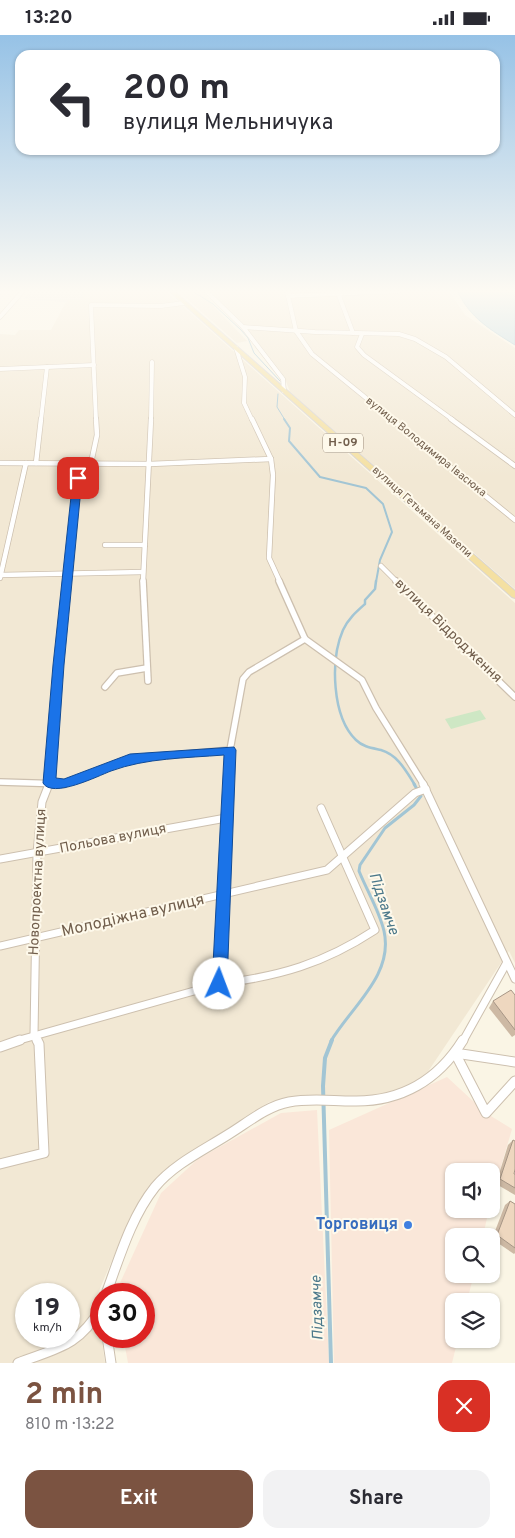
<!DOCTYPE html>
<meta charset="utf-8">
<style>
body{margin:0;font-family:Overpass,sans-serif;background:#f2f2f3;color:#2b2b33;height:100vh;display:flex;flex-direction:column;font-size:19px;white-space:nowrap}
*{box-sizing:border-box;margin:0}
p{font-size:16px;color:#7c7c81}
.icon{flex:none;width:28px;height:28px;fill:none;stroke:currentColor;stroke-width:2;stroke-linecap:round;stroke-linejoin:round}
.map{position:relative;height:1328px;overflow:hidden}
.panel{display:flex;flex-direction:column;background:#fff;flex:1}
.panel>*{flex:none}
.hud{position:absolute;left:15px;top:15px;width:485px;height:105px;border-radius:15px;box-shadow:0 1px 4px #0004;background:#fff;color:#2b2b33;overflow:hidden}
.buttons{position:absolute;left:445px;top:1128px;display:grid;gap:10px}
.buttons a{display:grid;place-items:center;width:55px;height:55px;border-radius:10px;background:#fff;box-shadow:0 1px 4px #0004;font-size:25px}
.speed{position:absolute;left:15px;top:1248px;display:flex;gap:10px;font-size:25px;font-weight:700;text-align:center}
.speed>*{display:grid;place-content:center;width:65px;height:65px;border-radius:50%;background:#fff;box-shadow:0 1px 4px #0004;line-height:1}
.speed small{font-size:12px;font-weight:400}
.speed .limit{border:8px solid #d22;background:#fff;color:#111}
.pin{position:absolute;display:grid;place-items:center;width:42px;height:42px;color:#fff;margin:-21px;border-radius:10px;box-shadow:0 2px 8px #0006}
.me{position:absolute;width:55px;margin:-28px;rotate:2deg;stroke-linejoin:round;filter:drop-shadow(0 0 4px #0008)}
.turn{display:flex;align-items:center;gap:18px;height:105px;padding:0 25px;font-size:22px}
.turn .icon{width:65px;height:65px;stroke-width:2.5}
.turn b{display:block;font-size:35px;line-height:42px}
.round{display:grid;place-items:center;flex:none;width:52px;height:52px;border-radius:15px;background:#f2f2f3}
.headline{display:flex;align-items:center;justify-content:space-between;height:85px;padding:0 25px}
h1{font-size:30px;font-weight:700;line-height:38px;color:#7b5341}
.cta{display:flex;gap:10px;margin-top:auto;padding:10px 25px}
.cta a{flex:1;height:58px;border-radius:15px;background:#7b5341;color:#fff;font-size:20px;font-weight:700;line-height:58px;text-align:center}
.cta a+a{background:#f2f2f3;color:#2b2b33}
.status{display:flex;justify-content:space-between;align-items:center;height:35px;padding:0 25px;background:#fff;direction:ltr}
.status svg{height:14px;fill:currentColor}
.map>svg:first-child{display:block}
</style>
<div class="status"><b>13:20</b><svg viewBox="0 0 49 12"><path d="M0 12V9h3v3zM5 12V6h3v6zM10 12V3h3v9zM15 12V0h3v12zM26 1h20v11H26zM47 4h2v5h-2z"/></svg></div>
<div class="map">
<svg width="515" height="1328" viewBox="0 0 515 1328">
<rect width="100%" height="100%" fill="#faf5e5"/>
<g fill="#f2e8d4" fill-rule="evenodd">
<path d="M 84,256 L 166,256 L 515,568 L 515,928 L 509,916 L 423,1044 L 386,1059 L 363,1063 L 302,1060 L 269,1067 L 155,1146 L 127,1190 L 96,1263 L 105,1328 L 0,1328 L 0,299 L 15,300 L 19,295 L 51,295 L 67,265 ZM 26,1259 L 69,1259 L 69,1301 L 26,1301 Z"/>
<path d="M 178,256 L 202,256 L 215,273 L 247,306 L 237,308 Z"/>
<path d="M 209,256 L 446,256 L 450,258 L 465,280 L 515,313 L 515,554 L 290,357 L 284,341 L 262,316 L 253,301 Z"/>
</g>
<g fill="#fae7d9">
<path d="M 447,1042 L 486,1078 L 512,1094 L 491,1166 L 491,1136 L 454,1136 L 454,1174 L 489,1174 L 483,1201 L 454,1201 L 454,1239 L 474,1239 L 467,1266 L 454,1266 L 454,1304 L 458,1304 L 452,1328 L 334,1328 L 329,1095 Z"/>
<path d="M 317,1075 L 329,1328 L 128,1328 L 123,1301 L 144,1301 L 144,1259 L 115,1259 L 161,1158 L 198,1124 L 281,1078 Z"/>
</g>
<path fill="#ebe6df" d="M 30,256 L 84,256 L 80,265 L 67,265 L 66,267 L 24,264 Z"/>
<path fill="#cee7c4" d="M 480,675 L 486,684 L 451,694 L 445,684 Z"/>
<path fill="#bbd8e3" stroke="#a2c5d4" d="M 515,256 L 515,310 C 491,295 470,283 458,257 Z"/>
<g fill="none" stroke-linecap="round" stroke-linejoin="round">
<g stroke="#a2c5d4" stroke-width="1">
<path d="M 192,256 L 213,269 L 241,295 L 248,303 L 254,318 L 280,346"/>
<path d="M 278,359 L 277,372 L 285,385"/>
</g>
<path stroke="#a2c5d4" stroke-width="2" d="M 284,384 L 290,393 L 289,406 L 320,442 L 366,453 L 383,469 L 392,497 L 380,525 L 376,547"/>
<path stroke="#a2c5d4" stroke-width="2.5" d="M 376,546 L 375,554 L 365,565 L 365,569 C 356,577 348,584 343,595 C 330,625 332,682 356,705 C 363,712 372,713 381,715 C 398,720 406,736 415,750"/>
<path stroke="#a2c5d4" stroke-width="3" d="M 331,1006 C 351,972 394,940 384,896 C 379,875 367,856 359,836 L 360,830 L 385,793 L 414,770 L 421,761 L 414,749"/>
<path stroke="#a2c5d4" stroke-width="4" d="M 331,1328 L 323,1051 L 325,1023 L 332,1005"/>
<defs>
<g id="street-far4">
<path d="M 206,256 L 243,292 L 283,344 L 284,356"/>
<path d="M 287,256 L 296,296 L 312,319 L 393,385"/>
<path d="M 338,258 L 353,298"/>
<path d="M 288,261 L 398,256"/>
<path d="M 0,282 L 23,256"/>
<path d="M 243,292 L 315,297 L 399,299 L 415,304 L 446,322 L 515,380"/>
<path d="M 362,299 L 357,312 L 364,320 L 453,385"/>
<path d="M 236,313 L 245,342 L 244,368 L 252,385"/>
<path d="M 0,334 L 94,330"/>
<path d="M 41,385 L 47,332"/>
<path d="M 96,385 L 91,270 L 161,271 L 184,268"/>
<path d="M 151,385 L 152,327"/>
</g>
<g id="street-far3">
<path d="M 252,384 L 271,424 L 273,440 L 269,523 L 280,547"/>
<path d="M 391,384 L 515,485"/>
<path d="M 451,384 L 515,431"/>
<path d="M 0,428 L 150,429 L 271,424"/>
<path d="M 36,428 L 41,384"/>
<path d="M 91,428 L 97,400 L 96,384"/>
<path d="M 105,510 L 145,510"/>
<path d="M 381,531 L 397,547"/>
<path d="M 0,540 L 143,537"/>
<path d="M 0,543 L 26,428"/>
<path d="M 66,547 L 80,427"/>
<path d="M 143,547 L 151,384"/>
</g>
<g id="street-far2">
<path d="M 143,546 L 148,646"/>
<path d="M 279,546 L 305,604 L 362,645 L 376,673 L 424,750"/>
<path d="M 396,546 L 515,662"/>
<path d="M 105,652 L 117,638 L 147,633"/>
<path d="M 0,747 L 64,749 L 130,724 L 230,715"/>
<path d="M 48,750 L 66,546"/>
<path d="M 228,750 L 230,715 L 243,644 L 249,637 L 305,604"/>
</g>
<g id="street-far1">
<path d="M 61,749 L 64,749"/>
<path d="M 423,749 L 515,944"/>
<path d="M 0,824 L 226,783"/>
<path d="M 0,911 L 327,835 L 415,758 L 426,754"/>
<path d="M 219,949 C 280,941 323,929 375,895 L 321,773"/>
<path d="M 16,1006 L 219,949 L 228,749"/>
<path d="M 37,1006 L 34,1000 L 37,818 L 42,767 L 49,749"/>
<path d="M 463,1006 L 506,929"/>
</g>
<g id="street">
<path d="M 0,1012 L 20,1005"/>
<path d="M 455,1018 L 486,1078 L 515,1046"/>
<path d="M 455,1018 L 515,1027"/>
<path d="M 0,1129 L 44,1118 L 39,1009 L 37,1005"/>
<path d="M 106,1259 C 119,1224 131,1182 155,1152 C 174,1129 204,1115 229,1099 C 247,1088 267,1071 289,1067 C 310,1063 332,1066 353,1066 C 401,1067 438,1045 463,1005"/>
<path d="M 107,1301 L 111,1328"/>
<path d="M 18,1328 C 57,1313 78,1312 101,1273"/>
</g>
<path id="primary" d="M 169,256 L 174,256 L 515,556 L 515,563 L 512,562 Z"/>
</defs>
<use href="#street-far4" stroke="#cdc0af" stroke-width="5"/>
<use href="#street-far3" stroke="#cdc0af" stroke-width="6"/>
<use href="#street-far2" stroke="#cdc0af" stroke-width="8"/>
<use href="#street-far1" stroke="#cdc0af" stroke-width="9"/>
<use href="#street" stroke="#cdc0af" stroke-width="11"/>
<use href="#primary" stroke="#dad5d0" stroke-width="2"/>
<use href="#street-far4" stroke="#fff" stroke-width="4"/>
<use href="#street-far3" stroke="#fff" stroke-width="4.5"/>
<use href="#street-far2" stroke="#fff" stroke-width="5.5"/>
<use href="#street-far1" stroke="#fff" stroke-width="7"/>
<use href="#street" stroke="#fff" stroke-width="9"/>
<use href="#primary" fill="#f4e0a2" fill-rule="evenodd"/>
</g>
<g fill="#cdb9a4">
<path d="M 515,960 L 515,1000 L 512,1002 L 489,973 L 493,966 Z"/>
<path d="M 513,1105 L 514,1139 L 515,1139 L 515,1160 L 496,1149 L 508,1110 Z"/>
<path d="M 510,1166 L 515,1169 L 515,1218 L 514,1219 L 492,1204 L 505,1170 Z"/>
</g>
<g fill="#eed7bf" stroke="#a79686">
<path d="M 511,955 L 515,960 L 515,995 L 493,966 Z"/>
<path d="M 513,1105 L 515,1106 L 515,1134 L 514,1139 L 515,1139 L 515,1153 L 500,1144 Z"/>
<path d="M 510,1166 L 515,1169 L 515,1213 L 497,1200 Z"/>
</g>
<linearGradient id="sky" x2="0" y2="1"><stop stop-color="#96c2e6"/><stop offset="0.58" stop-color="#fdfaf3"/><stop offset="1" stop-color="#fdfaf3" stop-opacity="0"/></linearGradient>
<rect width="515" height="442" fill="url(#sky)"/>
<path fill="#1a73e8" stroke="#114b97" d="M 78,441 L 82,443 L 64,630 L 56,743 L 64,744 L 130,719 L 234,712 L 236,715 L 227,949 L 224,954 L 219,956 L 214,954 L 212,949 L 224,720 C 186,723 146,723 111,736 C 98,741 52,764 43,748 L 53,630 L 73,443 Z"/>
<circle fill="#3f7fe0" stroke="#fef9eb" stroke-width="2" cx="408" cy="1190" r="5"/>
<g text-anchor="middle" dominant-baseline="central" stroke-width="4" stroke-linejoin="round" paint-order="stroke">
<g font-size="11" fill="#715e4c" stroke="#fef9eb">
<text transform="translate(426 412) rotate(39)">вулиця Володимира Івасюка</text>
<text transform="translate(422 477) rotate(42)">вулиця Гетьмана Мазепи</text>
</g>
<rect fill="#fef9eb" stroke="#9b8c7c" stroke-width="1" x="323" y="398.5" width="40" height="19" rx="4"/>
<g font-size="12" font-weight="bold" fill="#715e4c">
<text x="343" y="408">Н-09</text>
</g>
<g font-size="14" fill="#715e4c" stroke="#fef9eb">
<text transform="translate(448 596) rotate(44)">вулиця Відродження</text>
<text transform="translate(113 804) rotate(-11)">Польова вулиця</text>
<text transform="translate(38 847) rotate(-87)">Новопроектна вулиця</text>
</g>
<g font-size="15" font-style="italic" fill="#4b788a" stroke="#fef9eb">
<text transform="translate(383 869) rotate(71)">Підзамче</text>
<text transform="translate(318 1273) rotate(-92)">Підзамче</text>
</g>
<g font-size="16" fill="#715e4c" stroke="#fef9eb">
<text transform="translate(133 881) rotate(-13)">Молодіжна вулиця</text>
</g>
<g font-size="16" font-weight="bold" fill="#366cbe" stroke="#fef9eb" text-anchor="end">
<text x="398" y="1190">Торговиця</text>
</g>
</g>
</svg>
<div class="buttons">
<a><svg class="icon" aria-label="sound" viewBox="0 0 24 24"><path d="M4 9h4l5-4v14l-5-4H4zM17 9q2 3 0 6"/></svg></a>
<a><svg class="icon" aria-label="search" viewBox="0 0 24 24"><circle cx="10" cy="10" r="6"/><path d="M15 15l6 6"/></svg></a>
<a><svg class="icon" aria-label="layers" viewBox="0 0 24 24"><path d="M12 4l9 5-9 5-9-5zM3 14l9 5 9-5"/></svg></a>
</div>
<div class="speed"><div>19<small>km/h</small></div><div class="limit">30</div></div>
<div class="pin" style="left:78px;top:443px;background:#d93025"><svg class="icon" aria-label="arrive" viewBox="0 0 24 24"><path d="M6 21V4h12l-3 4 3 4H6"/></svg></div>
<svg class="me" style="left:219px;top:949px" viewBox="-20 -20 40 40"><circle r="19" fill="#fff"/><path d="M0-13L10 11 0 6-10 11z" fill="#1a73e8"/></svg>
<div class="hud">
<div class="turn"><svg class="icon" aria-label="left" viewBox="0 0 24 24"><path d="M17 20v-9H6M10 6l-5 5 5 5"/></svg><div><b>200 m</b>вулиця Мельничука</div></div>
</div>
</div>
<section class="panel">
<div class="headline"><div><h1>2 min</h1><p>810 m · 13:22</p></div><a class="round" style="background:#d93025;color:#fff"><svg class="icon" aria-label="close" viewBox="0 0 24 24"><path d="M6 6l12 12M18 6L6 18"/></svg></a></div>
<div class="cta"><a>Exit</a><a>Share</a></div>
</section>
